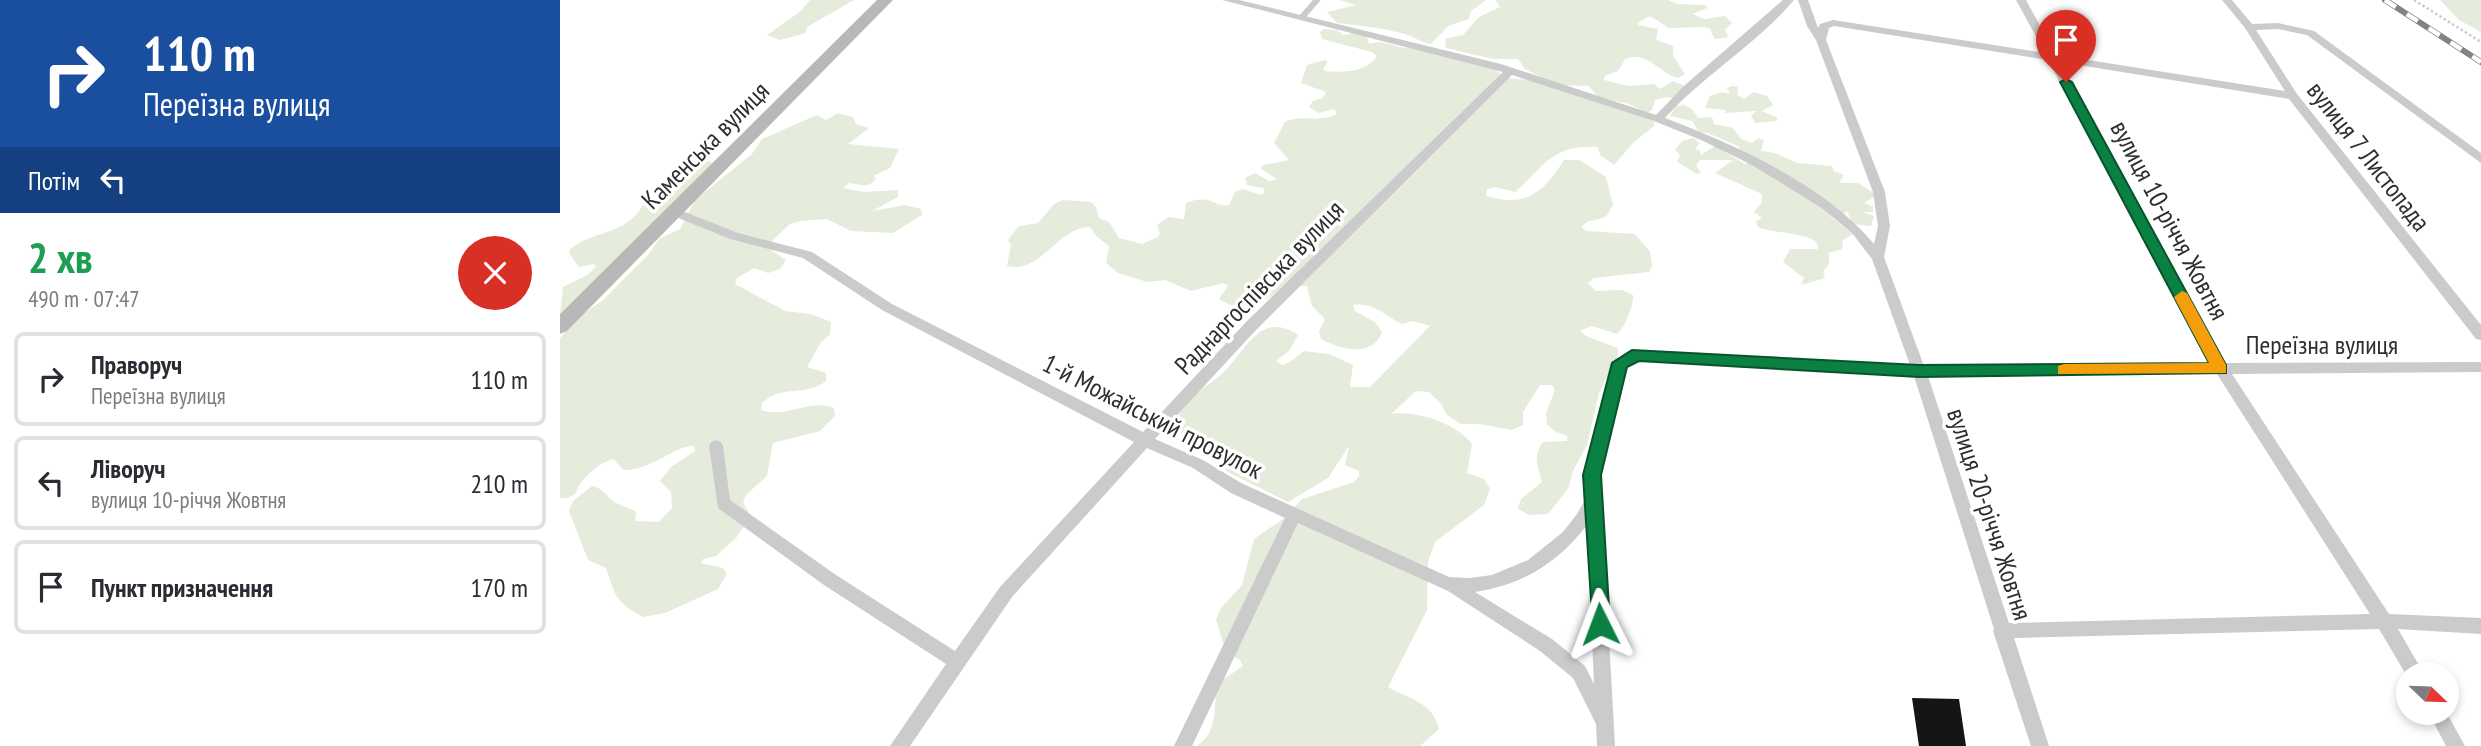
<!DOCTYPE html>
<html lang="uk">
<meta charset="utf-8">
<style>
body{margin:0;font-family:"PT Sans Narrow",sans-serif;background:#f7f7f7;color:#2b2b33;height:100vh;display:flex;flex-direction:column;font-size:26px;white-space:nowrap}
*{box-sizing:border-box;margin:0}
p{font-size:23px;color:#7c7c81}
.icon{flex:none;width:38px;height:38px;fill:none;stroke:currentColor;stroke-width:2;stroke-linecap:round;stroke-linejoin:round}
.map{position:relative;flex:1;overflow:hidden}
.side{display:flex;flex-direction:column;background:#fff;width:560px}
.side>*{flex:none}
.top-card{background:#1a4fa0;color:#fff;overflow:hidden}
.needle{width:46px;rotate:113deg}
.buttons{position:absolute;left:1836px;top:662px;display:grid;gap:14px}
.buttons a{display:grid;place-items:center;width:63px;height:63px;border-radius:50%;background:#fff;box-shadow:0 4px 10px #0003;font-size:35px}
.pin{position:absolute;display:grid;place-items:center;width:60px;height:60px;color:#fff;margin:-72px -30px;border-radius:50% 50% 50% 0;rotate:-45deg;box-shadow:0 0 7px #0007}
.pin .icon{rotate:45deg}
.me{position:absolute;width:77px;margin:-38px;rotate:357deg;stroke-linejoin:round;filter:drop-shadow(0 0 5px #0008)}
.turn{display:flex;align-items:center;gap:24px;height:147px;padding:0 28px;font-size:32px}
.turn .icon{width:91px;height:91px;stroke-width:2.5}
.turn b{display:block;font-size:49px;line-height:60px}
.then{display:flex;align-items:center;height:66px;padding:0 28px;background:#0003;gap:14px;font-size:26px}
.round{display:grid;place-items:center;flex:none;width:74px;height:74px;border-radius:37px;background:#f7f7f7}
.head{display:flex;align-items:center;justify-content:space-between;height:119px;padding:0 28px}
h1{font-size:42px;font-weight:600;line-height:52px;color:#1e9e55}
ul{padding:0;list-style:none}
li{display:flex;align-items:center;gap:21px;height:94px;margin:0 14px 10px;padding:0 14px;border:4px solid #e1e1e2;border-radius:10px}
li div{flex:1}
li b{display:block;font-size:26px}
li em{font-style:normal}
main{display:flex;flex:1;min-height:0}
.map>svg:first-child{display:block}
</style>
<main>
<section class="side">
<div class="top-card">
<div class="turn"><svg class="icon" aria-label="right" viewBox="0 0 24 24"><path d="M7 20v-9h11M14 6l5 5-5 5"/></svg><div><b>110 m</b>Переїзна вулиця</div></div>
<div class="then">Потім<svg class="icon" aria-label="left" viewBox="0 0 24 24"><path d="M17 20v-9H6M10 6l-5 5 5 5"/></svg></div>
</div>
<div class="head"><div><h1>2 хв</h1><p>490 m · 07:47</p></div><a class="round" style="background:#d93025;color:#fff"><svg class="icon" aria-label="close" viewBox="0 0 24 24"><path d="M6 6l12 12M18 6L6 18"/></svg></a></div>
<ul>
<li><svg class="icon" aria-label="right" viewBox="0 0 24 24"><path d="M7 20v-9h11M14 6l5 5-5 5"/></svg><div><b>Праворуч</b><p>Переїзна вулиця</p></div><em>110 m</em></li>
<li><svg class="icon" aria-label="left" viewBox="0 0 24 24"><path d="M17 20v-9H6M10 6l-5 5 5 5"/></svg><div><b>Ліворуч</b><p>вулиця 10-річчя Жовтня</p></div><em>210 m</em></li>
<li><svg class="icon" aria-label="arrive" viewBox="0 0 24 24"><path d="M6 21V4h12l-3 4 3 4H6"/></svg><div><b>Пункт призначення</b></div><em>170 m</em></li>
</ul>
</section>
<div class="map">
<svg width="1921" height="746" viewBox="0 0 1921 746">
<rect width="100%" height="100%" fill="#fff"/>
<g fill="#e5ecdb">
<path d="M 250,0 L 294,0 L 247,27 L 246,33 L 220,40 L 207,35 L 241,11 Z"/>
<path d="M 779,0 L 926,0 L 911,11 L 909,19 L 888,26 L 871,44 C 860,42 851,35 841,33 C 820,28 799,25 777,23 L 767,12 L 796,5 Z"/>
<path d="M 935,0 L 1108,0 L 1117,4 L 1145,5 L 1147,8 L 1133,14 L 1144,19 L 1165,16 L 1172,23 L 1165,30 L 1169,37 L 1155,39 L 1150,29 L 1145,27 L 1109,28 L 1090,16 L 1079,22 L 1078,25 L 1098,29 L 1096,40 L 1113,46 L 1113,56 L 1125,74 L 1118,78 C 1099,73 1087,50 1065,59 L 1058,71 L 1045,76 L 1044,80 L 1069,86 L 1094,84 L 1100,89 L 1113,81 L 1125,86 L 1120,100 L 1106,97 L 1095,100 L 1092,110 L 1087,113 L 1069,104 L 1038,97 L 1029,86 L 1004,85 L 983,78 L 965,69 L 958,59 L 933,59 L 886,48 L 885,39 L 903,35 L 919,17 L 940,7 Z"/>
<path d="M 1880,0 L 1921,0 L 1921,32 L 1899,20 Z"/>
<path d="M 764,29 L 777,30 L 783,35 L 795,33 L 807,37 L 809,44 C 826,38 835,49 851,48 L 935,69 L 945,78 L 971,80 L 1094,121 L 1094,126 L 1074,142 L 1054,165 L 1041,156 L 1037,147 C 991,145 985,166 955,192 L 935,187 L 927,189 L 926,196 C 966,208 983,193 1004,160 L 1019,160 L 1046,177 L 1053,205 L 1046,217 L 1027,222 L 1021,227 L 1027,231 L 1075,234 L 1090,252 L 1092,266 L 1089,272 L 1034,278 L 1028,283 L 1036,291 L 1062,290 L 1073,295 C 1074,305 1065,327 1057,334 L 1032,326 L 1020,331 L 1026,336 L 1058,348 L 1058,355 L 1039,393 L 1027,445 L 1013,471 L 1008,489 L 988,514 L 969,515 L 958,509 L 961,499 L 982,482 C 978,465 972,457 983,442 L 1007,441 L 1007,436 L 994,431 L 987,424 L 986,413 L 995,390 L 992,385 L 980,385 L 963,412 L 963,425 L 952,430 L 919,424 L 901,424 L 887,415 L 881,404 L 869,392 L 856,391 L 831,414 C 856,410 896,423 912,444 L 907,473 L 924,479 L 930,489 L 924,505 L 875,542 L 868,562 L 867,610 L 828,687 C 849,699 873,702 879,729 L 860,746 L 637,746 C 660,731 652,706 658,683 L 683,666 L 680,660 L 666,653 L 656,619 L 661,608 L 682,585 L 694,539 L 723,519 L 742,499 L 794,482 L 799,476 L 799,471 L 785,465 L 789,446 L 768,478 L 728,502 L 666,471 C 658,445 656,439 627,439 L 615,427 C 618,401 647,388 665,371 C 686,350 701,310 738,335 L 729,351 L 716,361 L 722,365 L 730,362 L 744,351 L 769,354 L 793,365 L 790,387 L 810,387 L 870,326 L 853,321 L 842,324 C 825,316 814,302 793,305 L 795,311 L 816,323 L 822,332 C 812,359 780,349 761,339 L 759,331 L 765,319 L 752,306 L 747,286 C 709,284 697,323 659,299 L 668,286 L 663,283 L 631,291 L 605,280 L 587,282 L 558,273 L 546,263 L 549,246 L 537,237 L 530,227 C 498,227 480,275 447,266 L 451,245 L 448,240 L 459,226 L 478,223 L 494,204 L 503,200 L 531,202 L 536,207 L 539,218 L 549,222 L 559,238 L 582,244 L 598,237 L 600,233 L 597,225 L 609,217 L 624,219 L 626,203 C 652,193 654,208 669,205 L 675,192 L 683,189 L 701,195 L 705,192 L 703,188 L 687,185 L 685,178 L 695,173 L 709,181 L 717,179 L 701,169 L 703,165 L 729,160 L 714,143 L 725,122 C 742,114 760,123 777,114 L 774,109 L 759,113 L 749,107 L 753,101 L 763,98 L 766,92 L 741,83 L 747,65 L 765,60 L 768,62 L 763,69 L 765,71 C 782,73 808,72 817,56 L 812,52 L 762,39 L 760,32 Z"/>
<path d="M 1172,86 L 1178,87 L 1177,95 L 1184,99 L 1194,92 L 1207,96 L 1213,105 L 1202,111 L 1218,118 L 1216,121 L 1195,123 L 1191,115 L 1197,111 L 1165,113 L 1166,110 L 1145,108 L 1150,96 L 1162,92 L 1170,94 L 1167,88 Z"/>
<path d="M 1124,105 L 1132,109 L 1138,118 L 1152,117 L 1154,124 L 1173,128 L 1181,139 L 1192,143 L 1198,138 L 1204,140 L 1201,151 L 1215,153 L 1237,163 L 1272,166 L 1274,171 L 1284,175 L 1279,183 L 1298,183 L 1314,193 L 1314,197 L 1304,203 L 1313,207 L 1313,212 L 1303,212 L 1314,216 L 1311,226 L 1293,224 L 1287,211 L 1283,215 L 1270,216 L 1293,234 L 1283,240 L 1282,249 L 1269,253 L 1269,264 L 1263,272 L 1265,278 L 1241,285 L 1244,278 L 1223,262 L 1230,249 L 1258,249 L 1257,243 C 1247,232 1215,234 1198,227 L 1196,222 L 1202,218 L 1194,212 L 1202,202 L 1202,194 L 1155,173 L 1173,160 L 1140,160 L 1136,166 L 1141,172 L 1137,174 L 1117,162 L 1120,155 L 1115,150 L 1122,141 L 1133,138 L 1140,143 L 1135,149 L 1140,150 L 1141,155 L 1155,146 L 1185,164 L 1189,162 L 1178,150 L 1180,147 L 1148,133 L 1139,132 L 1132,121 L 1110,116 L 1116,106 Z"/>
<path d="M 278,113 L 293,117 L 296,124 L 309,128 L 288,144 L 339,149 L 330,168 L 313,176 L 316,178 C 310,189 299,184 289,183 L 283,188 L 304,192 L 338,190 L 338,197 L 312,211 L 345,205 L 361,209 L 362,215 L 333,233 L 291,231 L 267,219 L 241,221 L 230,224 L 212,241 L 211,250 L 226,260 L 220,269 L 208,273 L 194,268 L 177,278 L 175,284 L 225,311 L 251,314 L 271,322 L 270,335 L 261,342 L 247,367 L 266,373 L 266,381 C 244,398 224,383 202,403 L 201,410 C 225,419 251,398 274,408 L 275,416 L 260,431 L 213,443 L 207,476 L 186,495 L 183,502 L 189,513 L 185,525 L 176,538 L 156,556 L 143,559 L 141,563 L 163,568 L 167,574 L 158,589 L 105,613 L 83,617 C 54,601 56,596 46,568 L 28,560 L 9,511 L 13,501 L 32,486 C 45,489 45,496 55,502 C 62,507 70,507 76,512 L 75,521 L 99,522 L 112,508 L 111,492 L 100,481 L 111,467 L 135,451 L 134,446 C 115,445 93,470 64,470 L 53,459 C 38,463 20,479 16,493 L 8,498 L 0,498 L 0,338 L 19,317 L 43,300 L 88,255 L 99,239 L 120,229 L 135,200 L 192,154 L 202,139 L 257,115 L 266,120 Z"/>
<path d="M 147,161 L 152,162 L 151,166 L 0,314 L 3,287 L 27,275 L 36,267 L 34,264 L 19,267 L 9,253 L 10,249 C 37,228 66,237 84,203 L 100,198 L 98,194 L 112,175 Z"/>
</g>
<path fill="#151515" d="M 1352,698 L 1399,699 L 1406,746 L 1359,746 Z"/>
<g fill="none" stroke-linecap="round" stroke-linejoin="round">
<path stroke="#cbcbcb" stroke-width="2.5" stroke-dasharray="2.5 2.5" stroke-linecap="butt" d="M 1854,0 L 1921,42"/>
<path stroke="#cbcbcb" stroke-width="6" d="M 742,17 L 757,0"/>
<g fill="#cbcbcb" fill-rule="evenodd">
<path d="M 662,0 L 679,0 L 941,64 L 1096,115 L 1125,85 L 1223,0 L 1234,0 C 1197,44 1144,75 1105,118 C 1174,144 1267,186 1314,244 L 1318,226 L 1313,192 L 1256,40 L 1247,26 L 1238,0 L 1248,0 L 1258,28 L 1260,24 L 1273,20 L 1485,53 L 1456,0 L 1466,0 L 1496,55 L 1725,91 L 1685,28 L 1662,0 L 1672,0 L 1692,24 L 1718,23 L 1754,31 L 1921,153 L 1921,163 L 1747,35 L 1718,29 L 1696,30 L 1737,94 L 1921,325 L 1921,340 L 1916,339 L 1729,99 L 1500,62 L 1665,363 L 1921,362 L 1921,372 L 1672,374 L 1829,614 L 1921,618 L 1921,634 L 1838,629 L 1864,674 L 1848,674 L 1848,678 L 1819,629 L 1454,638 L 1489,746 L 1471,746 L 1433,631 L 1434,629 L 1354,376 L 1079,360 L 1066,366 L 1040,475 L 1055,746 L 1037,746 L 1036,724 L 1013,678 L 980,651 L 888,591 L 738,523 L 632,746 L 614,746 L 725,518 L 671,493 L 633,468 L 587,448 L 452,597 L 350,746 L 330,746 L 386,664 L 264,585 L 158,508 L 149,446 L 151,442 L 156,440 L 161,442 L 163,446 L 170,500 L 276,575 L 395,651 L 440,587 L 574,442 L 322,310 L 243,258 L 170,239 L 111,215 L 109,212 L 115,208 L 178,233 L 252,252 L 332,304 L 583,432 L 687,321 L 943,72 ZM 1274,26 L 1488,60 L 1651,364 L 1364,366 L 1324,257 L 1330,226 L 1325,192 L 1266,40 L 1269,28 ZM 952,75 L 1094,121 L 1141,140 L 1192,165 L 1263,209 L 1292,233 L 1312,259 L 1350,365 L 1078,350 L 1055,359 L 1024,475 L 1026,498 L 1017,514 L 1003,532 L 968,560 L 932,575 L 910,578 L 889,577 L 681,483 L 643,460 L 595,439 L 697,329 ZM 1657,374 L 1810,614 L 1449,623 L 1368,376 ZM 1027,525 L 1034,684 L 1025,666 L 992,639 L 915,592 C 962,585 998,563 1027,525 Z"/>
<path d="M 1868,712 L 1886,712 L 1905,746 L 1886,746 Z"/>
</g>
<path fill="#b8b8b8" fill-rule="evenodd" d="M 317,0 L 333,0 L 7,331 L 0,334 L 0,314 Z"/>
<defs>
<path id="rail" d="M 1825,0 L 1921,62"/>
</defs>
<use href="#rail" stroke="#838383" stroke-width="6"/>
<use href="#rail" stroke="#fff" stroke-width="4.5" stroke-dasharray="13" stroke-linecap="butt"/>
</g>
<path fill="#0b8043" stroke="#07532c" stroke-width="2" d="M 1506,79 L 1512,82 L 1666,365 L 1666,373 L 1359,377 L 1079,361 L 1067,367 L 1041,475 L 1050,624 L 1047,631 L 1040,633 L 1033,631 L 1023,475 L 1052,363 L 1072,350 L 1359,365 L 1649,363 L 1500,82 Z"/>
<path fill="#f59e0b" d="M 1622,291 L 1627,293 L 1666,365 L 1666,373 L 1498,374 L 1498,366 L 1504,364 L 1649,363 L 1614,297 Z"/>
<g text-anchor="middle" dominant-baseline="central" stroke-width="7" stroke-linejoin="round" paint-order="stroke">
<g font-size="26" fill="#2e2e2e" stroke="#fff">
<text transform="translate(145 145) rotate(-45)">Каменська вулиця</text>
<text transform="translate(1809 156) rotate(52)">вулиця 7 Листопада</text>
<text transform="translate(1610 220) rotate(62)">вулиця 10-річчя Жовтня</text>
<text transform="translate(699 287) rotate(-46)">Раднаргоспівська вулиця</text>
<text x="1762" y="344">Переїзна вулиця</text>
<text transform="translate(593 416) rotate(27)">1-й Можайський провулок</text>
<text transform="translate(1430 514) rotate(72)">вулиця 20-річчя Жовтня</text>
</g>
</g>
</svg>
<div class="buttons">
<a><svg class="needle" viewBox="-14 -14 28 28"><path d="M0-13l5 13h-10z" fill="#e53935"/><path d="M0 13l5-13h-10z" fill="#7c7c81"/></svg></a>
</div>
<div class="pin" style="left:1506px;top:82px;background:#d93025"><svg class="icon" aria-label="arrive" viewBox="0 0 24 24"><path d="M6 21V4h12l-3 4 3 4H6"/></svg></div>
<svg class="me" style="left:1040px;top:624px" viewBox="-20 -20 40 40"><path d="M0-17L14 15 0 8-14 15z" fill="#0b8043" stroke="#fff" stroke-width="4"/></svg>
</div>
</main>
